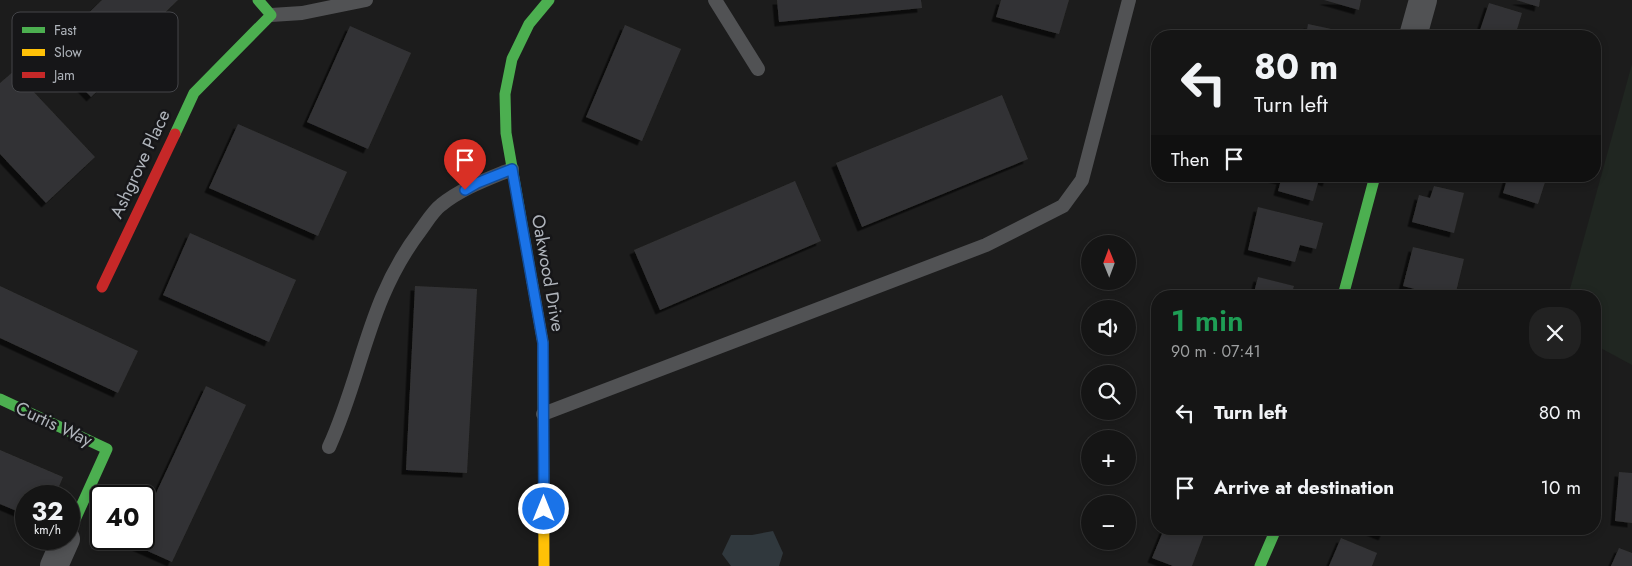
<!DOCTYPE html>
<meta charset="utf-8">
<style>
body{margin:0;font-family:Jost,sans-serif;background:#222;color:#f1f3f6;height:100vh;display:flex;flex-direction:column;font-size:19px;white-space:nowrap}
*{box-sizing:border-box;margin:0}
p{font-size:16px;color:#9d9fa0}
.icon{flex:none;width:28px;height:28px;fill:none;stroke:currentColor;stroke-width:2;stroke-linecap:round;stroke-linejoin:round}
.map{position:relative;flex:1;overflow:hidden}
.drawer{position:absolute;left:1151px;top:290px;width:450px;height:245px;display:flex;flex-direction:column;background:#151515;border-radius:20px;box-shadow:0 2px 8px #0003,0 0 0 1px #343434}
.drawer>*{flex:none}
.top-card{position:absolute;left:1151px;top:30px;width:450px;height:152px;border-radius:20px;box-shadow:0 2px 8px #0003,0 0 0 1px #343434;background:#151515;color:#f1f3f6;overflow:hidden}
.needle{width:32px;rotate:359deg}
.tools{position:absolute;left:1081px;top:235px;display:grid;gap:10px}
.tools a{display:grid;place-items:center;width:55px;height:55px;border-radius:50%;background:#151515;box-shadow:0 2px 8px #0003,0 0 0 1px #343434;font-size:25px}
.speed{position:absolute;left:15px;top:485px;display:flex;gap:10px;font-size:25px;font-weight:700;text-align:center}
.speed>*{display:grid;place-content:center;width:65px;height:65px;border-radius:50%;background:#151515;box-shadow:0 2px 8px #0003,0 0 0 1px #343434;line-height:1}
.speed small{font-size:12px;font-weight:400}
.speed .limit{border:2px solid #111;border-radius:8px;background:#fff;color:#111}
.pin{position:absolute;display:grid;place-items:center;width:42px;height:42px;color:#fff;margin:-51px -21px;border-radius:50% 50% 50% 0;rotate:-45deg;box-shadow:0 0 5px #0007}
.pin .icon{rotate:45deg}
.me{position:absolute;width:55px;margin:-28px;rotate:0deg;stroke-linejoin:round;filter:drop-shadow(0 0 4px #0008)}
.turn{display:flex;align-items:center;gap:18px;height:105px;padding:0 20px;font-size:22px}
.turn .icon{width:65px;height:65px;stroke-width:2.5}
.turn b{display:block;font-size:35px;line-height:42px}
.then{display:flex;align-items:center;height:48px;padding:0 20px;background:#0003;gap:10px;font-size:19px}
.round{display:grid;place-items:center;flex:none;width:52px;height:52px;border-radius:20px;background:#222}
.headline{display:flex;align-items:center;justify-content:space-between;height:85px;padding:0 20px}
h1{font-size:30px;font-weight:600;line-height:38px;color:#1e9e55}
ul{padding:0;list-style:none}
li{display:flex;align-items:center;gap:15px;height:75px;padding:0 20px}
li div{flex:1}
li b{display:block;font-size:19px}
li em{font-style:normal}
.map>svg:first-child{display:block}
</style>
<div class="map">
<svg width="1632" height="566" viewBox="0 0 1632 566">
<defs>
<filter id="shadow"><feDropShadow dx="-4.5" dy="4.5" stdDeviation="0" flood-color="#0009"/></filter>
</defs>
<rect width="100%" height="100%" fill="#1c1c1c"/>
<path fill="#202621" d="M 1632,64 L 1632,365 L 1595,345 L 1595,296 L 1568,296 Z"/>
<path fill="#30383d" d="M 773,531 L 783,553 L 779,566 L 731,566 L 722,554 L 731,535 L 752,535 Z"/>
<g fill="#333334" filter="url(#shadow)">
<path d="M 102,0 L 178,0 L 146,31 L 152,39 L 91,97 L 48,52 Z"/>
<path d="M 777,0 L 921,0 L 922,8 L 779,22 Z"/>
<path d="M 1001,0 L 1069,0 L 1059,34 L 996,17 Z"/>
<path d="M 1324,0 L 1361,0 L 1359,10 Z"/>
<path d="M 1516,0 L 1540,0 L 1539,7 Z"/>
<path d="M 1489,3 L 1522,13 L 1515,36 L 1478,36 Z"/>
<path d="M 1308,24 L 1350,33 L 1349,36 L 1306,36 Z"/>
<path d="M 625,25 L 681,49 L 642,141 L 586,117 Z"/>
<path d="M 350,26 L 411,53 L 368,149 L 307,122 Z"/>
<path d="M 14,71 L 95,157 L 46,203 L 0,154 L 0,83 Z"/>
<path d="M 1002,95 L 1028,159 L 862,227 L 836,163 Z"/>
<path d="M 238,124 L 347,172 L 318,236 L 209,188 Z"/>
<path d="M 1329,176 L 1327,182 L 1319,179 L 1313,201 L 1278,191 L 1281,180 L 1269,177 Z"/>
<path d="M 1508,176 L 1547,176 L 1538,204 L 1503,193 Z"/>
<path d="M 795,181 L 821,241 L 660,310 L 634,250 Z"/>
<path d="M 1434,186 L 1464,193 L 1454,233 L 1412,222 L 1419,195 L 1430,198 Z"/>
<path d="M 1258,207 L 1323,223 L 1316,249 L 1300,245 L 1295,262 L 1248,250 Z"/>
<path d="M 190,233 L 296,280 L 269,342 L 163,295 Z"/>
<path d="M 1413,247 L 1464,259 L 1455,296 L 1442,296 L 1403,286 Z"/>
<path d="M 1258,277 L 1294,286 L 1291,296 L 1253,296 Z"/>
<path d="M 0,286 L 138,351 L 118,393 L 0,338 Z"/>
<path d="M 415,286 L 477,289 L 467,473 L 406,470 Z"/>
<path d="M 206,386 L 246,405 L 172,562 L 132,544 L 135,539 L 144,539 L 144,519 Z"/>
<path d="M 0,450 L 63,477 L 55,496 L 26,496 L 26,515 L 0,504 Z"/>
<path d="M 1619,472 L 1632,473 L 1632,523 L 1615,521 Z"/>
<path d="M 1164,529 L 1206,529 L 1192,566 L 1173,566 L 1152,558 Z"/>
<path d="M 1366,529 L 1386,529 L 1383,536 Z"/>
<path d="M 1341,538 L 1377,553 L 1372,566 L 1329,566 Z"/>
<path d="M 1619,548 L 1632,553 L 1632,566 L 1611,566 Z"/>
</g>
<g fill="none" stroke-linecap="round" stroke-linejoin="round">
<g stroke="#515254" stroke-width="14">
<path d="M 715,0 L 758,69"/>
<path d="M 271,15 L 302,13 L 366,0"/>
<path d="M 543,414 L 986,245 L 1063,206 L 1082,180 L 1129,0"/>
<path d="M 329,447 C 363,373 367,301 420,231 C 426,223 433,211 441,205 C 462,188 488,179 512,169"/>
</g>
<g stroke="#515254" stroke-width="28">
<path d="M 1413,36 L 1423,0"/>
<path d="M 54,566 L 66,539"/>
</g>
<g stroke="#4caf50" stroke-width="11">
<path d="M 175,134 L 194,93 L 271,15 L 258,0"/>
<path d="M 532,281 L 506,133 L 505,94 L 512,59 L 529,24 L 549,0"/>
<path d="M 1343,296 L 1375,176"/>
<path d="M 0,399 L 107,449 L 69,533"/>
<path d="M 1260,566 L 1276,529"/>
</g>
<path stroke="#ffc107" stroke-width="11" d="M 532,281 L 543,343 L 544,566"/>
<path stroke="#c62828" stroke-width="11" d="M 102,287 L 175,134"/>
</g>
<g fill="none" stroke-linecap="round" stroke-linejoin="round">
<defs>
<path id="route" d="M 465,190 L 477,183 L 512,169 L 543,343 L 544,509"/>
</defs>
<use href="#route" stroke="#114b97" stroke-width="12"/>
<use href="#route" stroke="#1a73e8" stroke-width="9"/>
</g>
<g text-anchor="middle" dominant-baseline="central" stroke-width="5" stroke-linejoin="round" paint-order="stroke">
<g font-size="18" fill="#afb4bb" stroke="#161618">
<text transform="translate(140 164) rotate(-65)">Ashgrove Place</text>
<text transform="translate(548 273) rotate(80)">Oakwood Drive</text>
<text transform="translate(54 424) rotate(25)">Curtis Way</text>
</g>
</g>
<rect x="12" y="12" width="166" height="80" rx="8" fill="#161618" stroke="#444549" stroke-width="1"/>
<rect x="22" y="27" width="23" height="6" fill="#4caf50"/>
<rect x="22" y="49" width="23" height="7" fill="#ffc107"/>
<rect x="22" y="72" width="23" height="6" fill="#c62828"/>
<g font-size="14" fill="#afb4bb">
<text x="54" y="35">Fast</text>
<text x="54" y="57">Slow</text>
<text x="54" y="80">Jam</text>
</g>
</svg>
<div class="tools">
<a><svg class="needle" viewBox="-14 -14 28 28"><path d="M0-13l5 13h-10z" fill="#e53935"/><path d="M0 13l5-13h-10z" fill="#9d9fa0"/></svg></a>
<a><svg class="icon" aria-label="sound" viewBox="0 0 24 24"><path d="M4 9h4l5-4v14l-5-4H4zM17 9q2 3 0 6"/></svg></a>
<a><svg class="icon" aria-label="search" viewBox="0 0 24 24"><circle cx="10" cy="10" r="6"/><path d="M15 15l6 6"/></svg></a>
<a>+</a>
<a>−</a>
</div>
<div class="speed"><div>32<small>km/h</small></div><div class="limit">40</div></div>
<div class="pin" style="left:465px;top:190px;background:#d93025"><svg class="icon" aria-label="arrive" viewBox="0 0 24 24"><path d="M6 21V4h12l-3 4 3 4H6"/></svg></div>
<svg class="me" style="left:544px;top:509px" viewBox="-20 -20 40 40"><circle r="17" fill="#1a73e8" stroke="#fff" stroke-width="3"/><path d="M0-11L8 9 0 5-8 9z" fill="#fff"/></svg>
<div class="top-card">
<div class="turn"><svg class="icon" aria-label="left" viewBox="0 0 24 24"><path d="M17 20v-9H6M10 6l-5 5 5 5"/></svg><div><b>80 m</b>Turn left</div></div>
<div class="then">Then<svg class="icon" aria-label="arrive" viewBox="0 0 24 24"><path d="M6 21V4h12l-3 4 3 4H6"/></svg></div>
</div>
<section class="drawer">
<div class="headline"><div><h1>1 min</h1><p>90 m · 07:41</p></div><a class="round"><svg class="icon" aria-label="close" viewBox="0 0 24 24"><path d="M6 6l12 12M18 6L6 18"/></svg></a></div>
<ul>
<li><svg class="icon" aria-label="left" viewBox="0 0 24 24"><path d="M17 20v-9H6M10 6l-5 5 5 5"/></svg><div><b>Turn left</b></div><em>80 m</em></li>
<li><svg class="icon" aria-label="arrive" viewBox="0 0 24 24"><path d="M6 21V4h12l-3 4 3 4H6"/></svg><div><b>Arrive at destination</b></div><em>10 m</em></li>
</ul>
</section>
</div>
